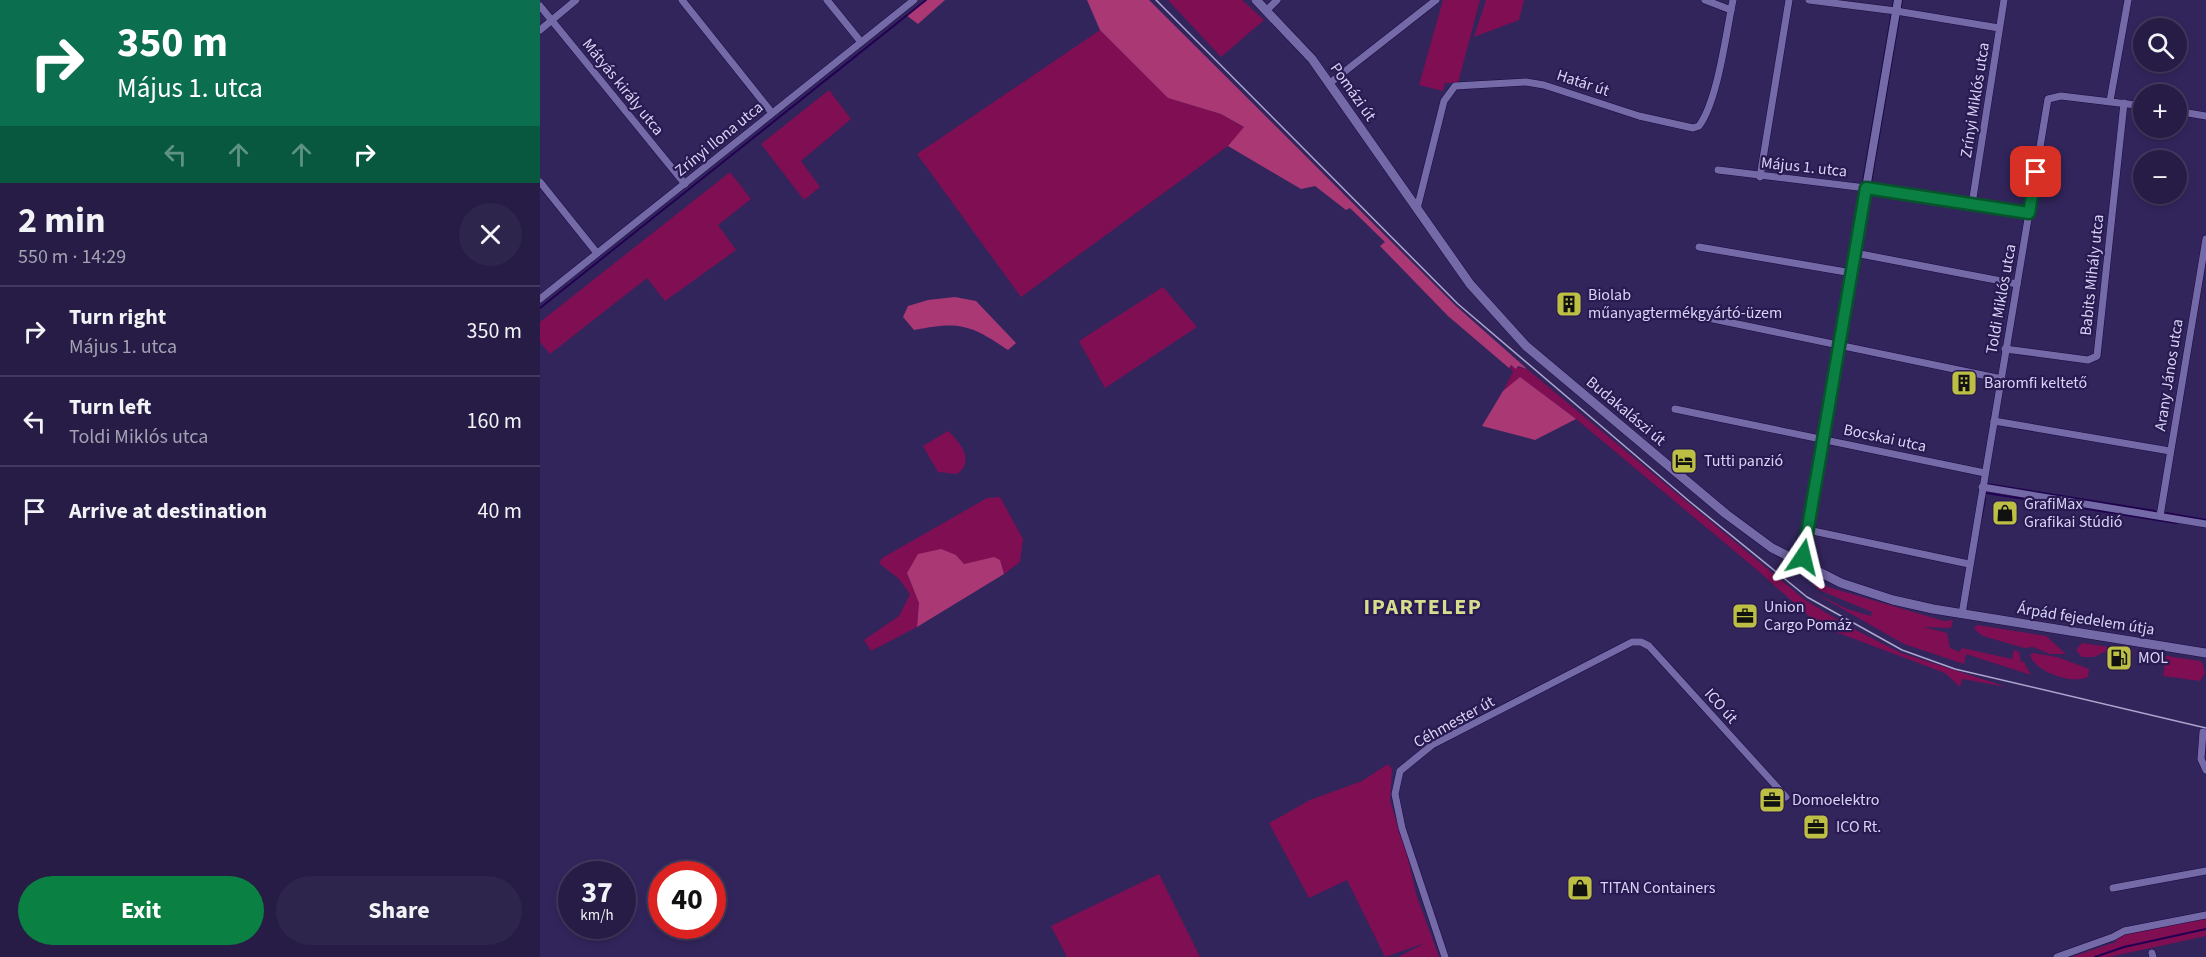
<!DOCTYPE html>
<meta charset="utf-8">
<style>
body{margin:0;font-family:"Source Sans 3",sans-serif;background:#2e254c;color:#f1f3f6;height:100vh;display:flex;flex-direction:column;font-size:22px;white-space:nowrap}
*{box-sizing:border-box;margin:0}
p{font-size:20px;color:#a4a1b3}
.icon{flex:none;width:33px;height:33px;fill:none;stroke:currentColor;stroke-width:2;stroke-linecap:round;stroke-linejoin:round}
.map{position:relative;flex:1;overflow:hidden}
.sheet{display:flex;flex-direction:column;background:#261c45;width:540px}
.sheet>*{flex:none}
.banner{background:#0b6e4f;color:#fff;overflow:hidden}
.fabs{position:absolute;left:1593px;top:18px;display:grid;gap:12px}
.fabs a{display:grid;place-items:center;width:54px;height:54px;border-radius:50%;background:#261c45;box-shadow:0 3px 9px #0003,0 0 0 2px #423a5e;font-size:30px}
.speed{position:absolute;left:18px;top:861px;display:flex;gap:12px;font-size:30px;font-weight:700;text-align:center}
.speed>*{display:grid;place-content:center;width:78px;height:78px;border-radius:50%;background:#261c45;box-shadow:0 3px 9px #0003,0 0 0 2px #423a5e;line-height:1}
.speed small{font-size:15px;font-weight:400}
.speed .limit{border:9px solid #d22;background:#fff;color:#111}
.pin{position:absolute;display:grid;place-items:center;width:51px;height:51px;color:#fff;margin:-26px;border-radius:12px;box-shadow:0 3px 9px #0006}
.me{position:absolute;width:66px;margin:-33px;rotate:10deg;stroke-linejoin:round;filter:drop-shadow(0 0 4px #0008)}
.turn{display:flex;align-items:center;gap:21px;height:126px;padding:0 18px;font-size:27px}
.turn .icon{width:78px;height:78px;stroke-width:2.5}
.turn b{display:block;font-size:42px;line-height:51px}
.lanes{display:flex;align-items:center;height:57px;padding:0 18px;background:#0003;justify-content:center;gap:30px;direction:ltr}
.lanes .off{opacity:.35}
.round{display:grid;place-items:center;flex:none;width:63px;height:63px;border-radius:32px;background:#2e254c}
.summary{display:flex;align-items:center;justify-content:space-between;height:102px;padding:0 18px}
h1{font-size:36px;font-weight:700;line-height:45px}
.cta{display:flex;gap:12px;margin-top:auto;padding:12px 18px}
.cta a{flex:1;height:69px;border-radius:36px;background:#0b8043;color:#fff;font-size:24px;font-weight:700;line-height:69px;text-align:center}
.cta a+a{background:#2e254c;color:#f1f3f6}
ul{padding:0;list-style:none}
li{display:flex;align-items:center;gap:18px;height:90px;padding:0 18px;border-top:2px solid #423a5e}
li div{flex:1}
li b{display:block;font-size:22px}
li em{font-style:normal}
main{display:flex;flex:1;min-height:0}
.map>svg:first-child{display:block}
</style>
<main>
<section class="sheet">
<div class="banner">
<div class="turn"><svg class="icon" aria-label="right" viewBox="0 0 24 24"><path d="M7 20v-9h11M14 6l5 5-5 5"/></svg><div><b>350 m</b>Május 1. utca</div></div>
<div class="lanes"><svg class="icon off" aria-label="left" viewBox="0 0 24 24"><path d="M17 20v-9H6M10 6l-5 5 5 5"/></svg><svg class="icon off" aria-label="ahead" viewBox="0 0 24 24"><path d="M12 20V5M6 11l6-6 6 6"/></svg><svg class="icon off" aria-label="ahead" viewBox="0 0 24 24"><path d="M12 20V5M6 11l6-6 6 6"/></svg><svg class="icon" aria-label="right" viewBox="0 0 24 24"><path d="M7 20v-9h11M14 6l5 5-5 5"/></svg></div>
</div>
<div class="summary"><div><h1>2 min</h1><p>550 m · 14:29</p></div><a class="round"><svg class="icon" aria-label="close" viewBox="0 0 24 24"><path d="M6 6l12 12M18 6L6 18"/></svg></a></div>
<ul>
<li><svg class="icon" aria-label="right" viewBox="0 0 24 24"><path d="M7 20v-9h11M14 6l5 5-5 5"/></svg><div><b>Turn right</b><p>Május 1. utca</p></div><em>350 m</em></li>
<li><svg class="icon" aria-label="left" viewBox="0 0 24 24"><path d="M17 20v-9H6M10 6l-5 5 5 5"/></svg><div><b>Turn left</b><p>Toldi Miklós utca</p></div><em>160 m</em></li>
<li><svg class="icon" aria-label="arrive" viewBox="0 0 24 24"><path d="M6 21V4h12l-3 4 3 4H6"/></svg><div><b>Arrive at destination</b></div><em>40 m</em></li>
</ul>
<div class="cta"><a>Exit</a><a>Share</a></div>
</section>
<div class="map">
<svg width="1666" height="957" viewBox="0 0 1666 957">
<rect width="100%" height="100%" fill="#32255c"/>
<g fill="#7f0e52">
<path d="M 628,0 L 702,0 L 724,20 L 681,57 Z"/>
<path d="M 903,0 L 940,0 L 918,83 L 905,83 L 903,91 L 879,85 Z"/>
<path d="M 946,0 L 984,0 L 979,20 L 934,37 Z"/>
<path d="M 560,30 L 628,98 L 681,114 L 705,128 L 688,146 L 481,297 L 377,154 Z"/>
<path d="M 289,90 L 311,119 L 261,161 L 280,187 L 264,200 L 221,144 Z"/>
<path d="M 190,172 L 211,199 L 178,225 L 196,250 L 125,301 L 107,278 L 10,354 L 0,342 L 0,322 Z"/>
<path d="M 623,287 L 657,327 L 565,388 L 539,341 Z"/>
<path d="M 969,366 L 987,369 L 1265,600 L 1308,626 L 1361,653 L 1467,687 L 1422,679 L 1420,687 L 1405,673 L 1280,626 L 1216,569 L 1036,419 L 980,377 L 963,391 L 973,372 Z"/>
<path d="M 408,431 C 421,443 435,461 417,474 L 398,472 L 383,446 Z"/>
<path d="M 460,497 L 483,539 L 480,562 L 464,574 L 460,561 L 424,564 L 416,555 L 367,573 L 379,603 L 377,627 L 331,651 L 324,640 L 359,616 L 370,594 L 359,579 L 339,563 L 342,558 L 447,498 Z"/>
<path d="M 1271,582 L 1404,621 L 1413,620 L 1411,628 L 1383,627 L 1407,633 L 1410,648 L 1420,652 L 1422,648 L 1472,659 L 1474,650 L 1479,652 L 1481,662 L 1484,662 L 1491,675 L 1426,654 L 1424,664 L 1364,644 L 1271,591 L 1307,609 L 1331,616 L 1332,612 L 1279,590 Z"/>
<path d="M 1437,625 L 1506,636 L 1526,654 L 1510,654 L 1493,647 L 1484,648 L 1443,636 L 1434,629 Z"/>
<path d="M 1542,643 L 1660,661 L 1663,664 L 1665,673 L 1660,681 L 1623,676 L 1626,657 L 1573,648 L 1554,657 L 1542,657 L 1536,650 Z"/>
<path d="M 1493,653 L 1517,657 L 1549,669 L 1548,677 C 1532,685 1495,672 1490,655 Z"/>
<path d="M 848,764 L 852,769 L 850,800 L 854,814 L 868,858 L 876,894 L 899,957 L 858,957 L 885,943 L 845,957 L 807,880 L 769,898 L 729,823 L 770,800 L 822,781 Z"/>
<path d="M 619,874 L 660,957 L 527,957 L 511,926 Z"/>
<path d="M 1666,917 L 1666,936 L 1569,957 L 1531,957 L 1576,942 L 1575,937 L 1584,933 Z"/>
</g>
<g fill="#aa3875">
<path d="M 385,0 L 405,0 L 378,24 L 366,15 Z"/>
<path d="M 547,0 L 609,0 L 916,306 L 987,369 L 978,366 L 976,369 L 971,365 L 969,368 L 908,316 L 840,246 L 845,242 L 810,208 L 806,210 L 775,186 L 761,189 L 688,146 L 704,127 L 681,114 L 628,98 L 560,30 Z"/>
<path d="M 415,297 L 436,301 L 476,343 L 468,350 C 430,324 419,321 374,330 L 363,317 L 368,306 L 388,300 Z"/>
<path d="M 980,377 L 1036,419 L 995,440 L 942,426 L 963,391 Z"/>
<path d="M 401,549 L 416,555 L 424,564 L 454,557 L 460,560 L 464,574 L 377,627 L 379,603 L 367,573 L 378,554 Z"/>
</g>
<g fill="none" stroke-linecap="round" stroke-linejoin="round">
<g stroke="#220153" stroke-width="2">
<path d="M 0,308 L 386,0"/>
<path d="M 1447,484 L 1615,511"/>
<path d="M 1446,493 L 1636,523"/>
<path d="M 1626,513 L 1666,520"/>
<path d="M 1441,520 L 1445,499"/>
<path d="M 1555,957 L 1584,947 L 1666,929"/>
</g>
<defs>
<g id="minor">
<path d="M 142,0 L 232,113"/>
<path d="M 287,0 L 321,42"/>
<path d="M 1165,0 L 1191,10"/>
<path d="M 1269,0 L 1356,11 L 1459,28"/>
<path d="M 0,6 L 145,184"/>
<path d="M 727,10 L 737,0"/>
<path d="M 0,30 L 36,0"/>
<path d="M 790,83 L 896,0"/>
<path d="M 1570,101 L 1588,0"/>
<path d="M 1636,111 L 1666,116"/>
<path d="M 1178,170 L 1326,188 L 1489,213"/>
<path d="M 1220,177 L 1249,0"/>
<path d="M 0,182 L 57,253"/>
<path d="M 1432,204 L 1464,0"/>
<path d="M 877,209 L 904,101 L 915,86 L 986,82 L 1004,85 L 1099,116 L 1153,128 L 1159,126 C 1178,100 1186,33 1193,0"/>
<path d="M 1159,247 L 1312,273"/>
<path d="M 1315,253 L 1477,284"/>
<path d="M 0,299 L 374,0"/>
<path d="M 1149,314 L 1462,379"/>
<path d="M 1465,349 L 1548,360 L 1557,356 L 1584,103"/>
<path d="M 1135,409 L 1445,473"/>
<path d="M 1454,421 L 1630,451"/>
<path d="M 1442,487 L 1666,524"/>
<path d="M 1620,516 L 1666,239"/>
<path d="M 1268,530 L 1429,564"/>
<path d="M 1422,614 L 1508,99 L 1521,96 L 1604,106"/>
<path d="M 1663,732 L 1661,759 L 1666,770"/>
<path d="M 1573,888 L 1666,871"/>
<path d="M 1612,953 L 1613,957"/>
<path d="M 905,957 L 862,828 L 855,794 L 860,771 L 892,745 L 1092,642 L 1101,642 L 1109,646 L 1246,797"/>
<path d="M 1517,957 L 1573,937 L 1584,931 L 1666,915"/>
</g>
<path id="tertiary" d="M 1262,565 L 1358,0"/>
<path id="secondary" d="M 716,0 L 772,59 L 930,284 L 986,346 L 1186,514 L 1232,548 L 1301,583 L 1353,600 L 1393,609 L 1666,653"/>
</defs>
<use href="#minor" stroke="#1b0a40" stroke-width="8"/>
<use href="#tertiary" stroke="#1b0a40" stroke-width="10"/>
<use href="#secondary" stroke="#1b0a40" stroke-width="10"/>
<use href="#minor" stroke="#756aa8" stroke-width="7"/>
<use href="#tertiary" stroke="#756aa8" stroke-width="8"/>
<use href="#secondary" stroke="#756aa8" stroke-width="9"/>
<path stroke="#ada7ce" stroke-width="1.5" d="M 616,0 L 918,304 L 1149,501 L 1267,597 L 1362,650 L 1415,669 L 1666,728"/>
</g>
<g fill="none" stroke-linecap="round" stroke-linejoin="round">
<defs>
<path id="route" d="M 1263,557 L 1326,188 L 1489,213 L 1496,172"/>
</defs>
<use href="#route" stroke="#07532c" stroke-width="15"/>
<use href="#route" stroke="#0b8043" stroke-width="10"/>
</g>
<defs>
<symbol id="building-square" viewBox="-11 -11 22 22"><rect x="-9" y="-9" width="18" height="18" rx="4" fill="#bcbf44" stroke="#291b51"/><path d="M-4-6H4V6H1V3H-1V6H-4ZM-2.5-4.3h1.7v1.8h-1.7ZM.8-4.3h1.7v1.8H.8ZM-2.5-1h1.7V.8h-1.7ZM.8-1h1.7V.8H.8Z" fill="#111"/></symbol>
<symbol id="hotel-square" viewBox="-11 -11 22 22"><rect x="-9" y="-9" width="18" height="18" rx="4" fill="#bcbf44" stroke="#291b51"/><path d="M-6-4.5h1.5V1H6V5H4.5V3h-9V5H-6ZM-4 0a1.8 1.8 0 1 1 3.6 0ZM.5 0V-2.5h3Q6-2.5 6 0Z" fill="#111"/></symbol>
<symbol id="shop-square" viewBox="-11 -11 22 22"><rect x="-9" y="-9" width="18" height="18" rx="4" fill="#bcbf44" stroke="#291b51"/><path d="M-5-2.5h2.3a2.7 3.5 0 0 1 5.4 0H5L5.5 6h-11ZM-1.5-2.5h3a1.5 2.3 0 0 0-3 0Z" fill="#111"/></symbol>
<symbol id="office-square" viewBox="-11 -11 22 22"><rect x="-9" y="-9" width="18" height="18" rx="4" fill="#bcbf44" stroke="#291b51"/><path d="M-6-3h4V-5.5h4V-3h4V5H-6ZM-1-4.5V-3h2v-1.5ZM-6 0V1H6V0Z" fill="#111"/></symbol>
<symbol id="fuel-square" viewBox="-11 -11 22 22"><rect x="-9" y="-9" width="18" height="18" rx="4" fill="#bcbf44" stroke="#291b51"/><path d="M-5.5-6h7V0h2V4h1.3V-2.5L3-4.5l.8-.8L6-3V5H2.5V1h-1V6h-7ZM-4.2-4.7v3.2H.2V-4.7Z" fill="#111"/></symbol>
</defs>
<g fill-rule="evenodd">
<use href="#building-square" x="1014" y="289" width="30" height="30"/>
<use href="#building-square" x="1409" y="368" width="30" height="30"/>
<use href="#hotel-square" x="1129" y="446" width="30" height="30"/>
<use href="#shop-square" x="1450" y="498" width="30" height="30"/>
<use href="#office-square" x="1190" y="601" width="30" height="30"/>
<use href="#fuel-square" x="1564" y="643" width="30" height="30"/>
<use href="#office-square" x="1217" y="785" width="30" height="30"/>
<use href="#office-square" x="1261" y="812" width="30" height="30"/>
<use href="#shop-square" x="1025" y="873" width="30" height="30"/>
</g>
<g text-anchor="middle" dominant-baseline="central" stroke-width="4.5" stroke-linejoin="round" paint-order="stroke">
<g font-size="16" fill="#d8d4f6" stroke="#291b51">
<text transform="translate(1043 83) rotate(18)">Határ út</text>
<text transform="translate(83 87) rotate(51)">Mátyás király utca</text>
<text transform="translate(813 92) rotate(55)">Pomázi út</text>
<text transform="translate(1435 100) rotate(-81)">Zrínyi Miklós utca</text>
<text transform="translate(179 139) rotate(-39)">Zrínyi Ilona utca</text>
<text transform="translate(1264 167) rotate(6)">Május 1. utca</text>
<text transform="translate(1552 275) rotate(-84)">Babits Mihály utca</text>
<text transform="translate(1461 299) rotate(-80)">Toldi Miklós utca</text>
<text transform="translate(1629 375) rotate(-81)">Arany János utca</text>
<text transform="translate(1086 411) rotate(40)">Budakalászi út</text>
<text transform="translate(1345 438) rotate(12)">Bocskai utca</text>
<text transform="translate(1546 619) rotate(9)">Árpád fejedelem útja</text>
<text transform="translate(1181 706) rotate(48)">ICO út</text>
<text transform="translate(914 722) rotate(-29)">Céhmester út</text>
</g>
<g font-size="16" fill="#d8d4f6" stroke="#291b51" text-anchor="start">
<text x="1048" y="295">Biolab<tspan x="1048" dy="18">műanyagtermékgyártó-üzem</tspan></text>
<text x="1444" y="383">Baromfi keltető</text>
<text x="1164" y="461">Tutti panzió</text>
<text x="1484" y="504">GrafiMax<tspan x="1484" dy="18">Grafikai Stúdió</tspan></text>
<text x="1224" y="607">Union<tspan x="1224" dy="18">Cargo Pomáz</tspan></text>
<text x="1598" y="658">MOL</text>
<text x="1252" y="800">Domoelektro</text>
<text x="1296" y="827">ICO Rt.</text>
<text x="1060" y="888">TITAN Containers</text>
</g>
<g font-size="22" font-weight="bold" letter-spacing="1.5" fill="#d8dc8e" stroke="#291b51">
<text x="883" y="607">IPARTELEP</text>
</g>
</g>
</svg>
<div class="fabs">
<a><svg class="icon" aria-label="search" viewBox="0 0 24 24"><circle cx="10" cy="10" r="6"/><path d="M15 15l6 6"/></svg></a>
<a>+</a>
<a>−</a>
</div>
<div class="speed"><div>37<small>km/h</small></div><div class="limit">40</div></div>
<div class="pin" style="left:1496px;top:172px;background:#d93025"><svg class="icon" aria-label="arrive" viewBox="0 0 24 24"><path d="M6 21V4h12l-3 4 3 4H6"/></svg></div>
<svg class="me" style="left:1263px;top:557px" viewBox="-20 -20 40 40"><path d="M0-17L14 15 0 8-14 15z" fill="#0b8043" stroke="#fff" stroke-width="4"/></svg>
</div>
</main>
